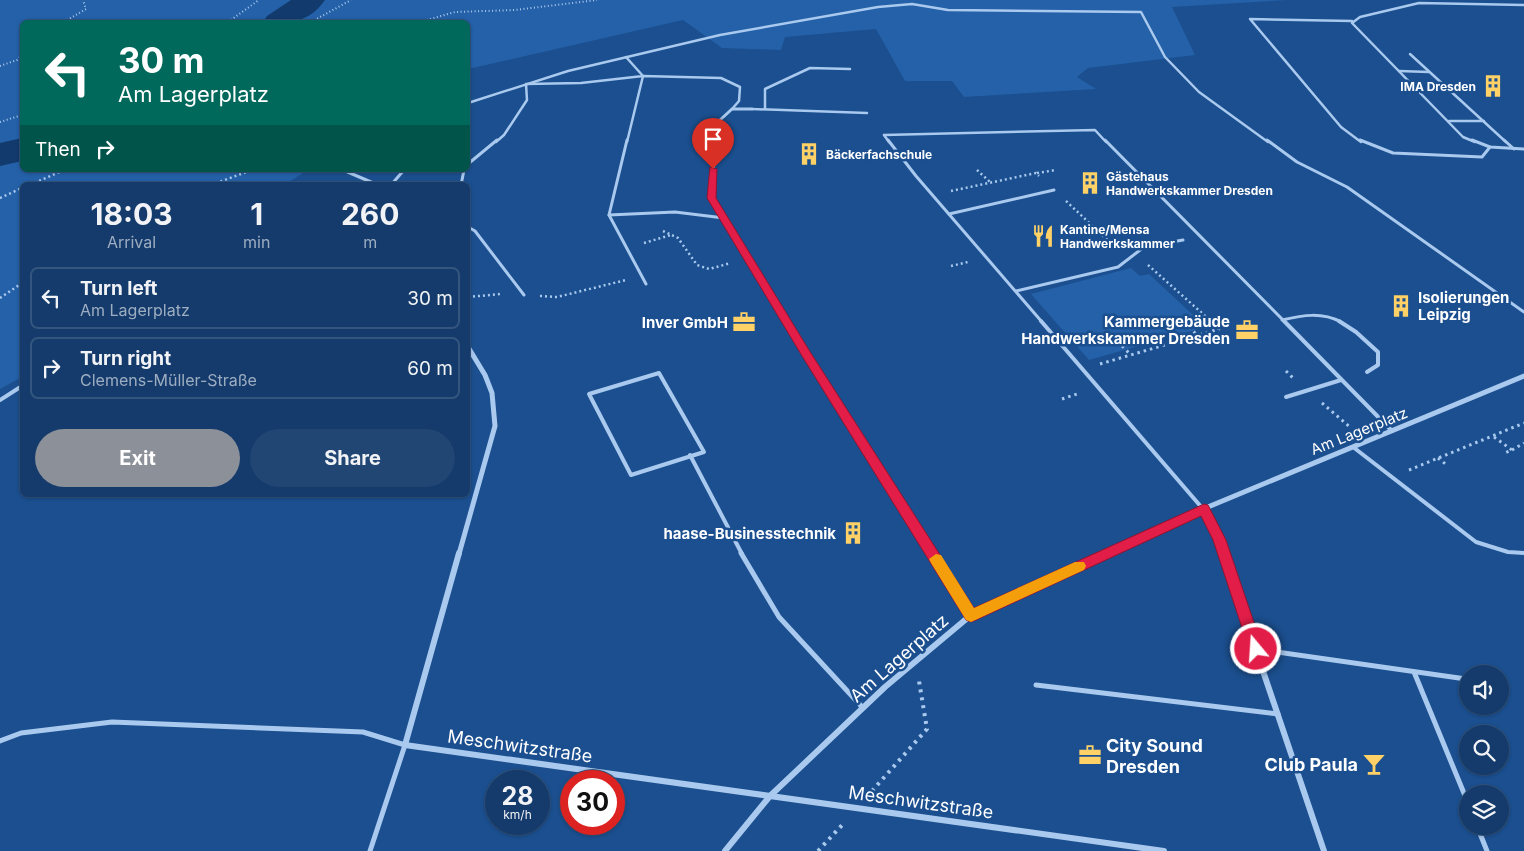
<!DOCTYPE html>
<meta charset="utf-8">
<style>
body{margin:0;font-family:Inter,sans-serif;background:#214673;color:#f1f3f6;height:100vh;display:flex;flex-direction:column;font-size:19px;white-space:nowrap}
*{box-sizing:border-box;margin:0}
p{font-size:16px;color:#9dadc1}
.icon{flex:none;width:28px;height:28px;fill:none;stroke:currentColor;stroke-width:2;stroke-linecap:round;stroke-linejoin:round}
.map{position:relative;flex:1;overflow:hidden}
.side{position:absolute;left:20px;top:182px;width:450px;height:315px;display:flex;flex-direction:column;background:#143b6b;border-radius:8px;box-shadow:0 1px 4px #0004,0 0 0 1px #33557e}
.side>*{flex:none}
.guide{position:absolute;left:20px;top:20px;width:450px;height:152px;border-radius:8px;box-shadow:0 1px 4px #0004,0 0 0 1px #33557e;background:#00695c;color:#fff;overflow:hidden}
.fabs{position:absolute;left:1459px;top:665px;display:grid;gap:10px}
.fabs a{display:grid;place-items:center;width:50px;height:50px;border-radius:50%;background:#143b6b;box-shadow:0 1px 4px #0004,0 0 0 1px #33557e;font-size:25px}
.speed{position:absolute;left:485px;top:770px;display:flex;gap:10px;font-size:25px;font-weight:700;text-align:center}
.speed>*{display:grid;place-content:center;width:65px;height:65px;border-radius:50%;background:#143b6b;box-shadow:0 1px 4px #0004,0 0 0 1px #33557e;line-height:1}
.speed small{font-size:12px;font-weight:400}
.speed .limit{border:8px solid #d22;background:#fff;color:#111}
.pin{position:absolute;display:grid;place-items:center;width:42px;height:42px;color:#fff;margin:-51px -21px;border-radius:50% 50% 50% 0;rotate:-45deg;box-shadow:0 0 5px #0007}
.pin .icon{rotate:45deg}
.me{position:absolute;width:55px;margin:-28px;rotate:342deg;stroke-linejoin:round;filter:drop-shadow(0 0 4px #0008)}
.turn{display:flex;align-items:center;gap:18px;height:105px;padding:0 15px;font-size:22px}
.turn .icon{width:65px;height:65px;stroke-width:2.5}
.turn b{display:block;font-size:35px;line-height:42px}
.then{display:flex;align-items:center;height:48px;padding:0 15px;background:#0003;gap:10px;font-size:19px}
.eta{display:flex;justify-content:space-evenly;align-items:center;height:85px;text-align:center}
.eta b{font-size:30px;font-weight:700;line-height:35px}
.action{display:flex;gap:10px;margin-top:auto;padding:10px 15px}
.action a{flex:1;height:58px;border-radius:30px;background:#8c9099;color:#fff;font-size:20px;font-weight:700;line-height:58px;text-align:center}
.action a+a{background:#214673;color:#f1f3f6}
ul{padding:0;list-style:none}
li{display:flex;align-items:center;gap:15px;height:62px;margin:0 10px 8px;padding:0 5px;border:2px solid #33557e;border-radius:8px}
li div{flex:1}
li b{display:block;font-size:19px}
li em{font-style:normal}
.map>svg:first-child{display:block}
</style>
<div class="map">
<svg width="1524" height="851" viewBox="0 0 1524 851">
<rect width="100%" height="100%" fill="#1b4f8f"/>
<g fill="#2461a8">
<path d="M 0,0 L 1288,0 L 1172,7 L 1195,55 L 1088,68 L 1077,77 L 1096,89 L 964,97 L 952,81 L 905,81 L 876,29 L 785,37 L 781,50 L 722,48 L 683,20 L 468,69 L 468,22 L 22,22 L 22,170 L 308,170 L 284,185 L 22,185 L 22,377 L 0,389 Z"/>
<path d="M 1131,268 L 1140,276 L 1149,274 L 1206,327 L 1089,360 L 1031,294 Z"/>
</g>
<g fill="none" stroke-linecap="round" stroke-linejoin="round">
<g fill="#123a6d" fill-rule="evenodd">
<path d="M 291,0 L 325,0 C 307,25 290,22 263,22 L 267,16 Z"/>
<path d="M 22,138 L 22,161 L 0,166 L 0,143 Z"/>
</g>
<g stroke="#a9c9ee" stroke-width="2" stroke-dasharray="1 2.5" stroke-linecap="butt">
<path d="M 64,22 L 86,9 L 83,0"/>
<path d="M 228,22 L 259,0"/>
<path d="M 311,22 L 351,0"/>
<path d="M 420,22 L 455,12 L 515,10 L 597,0"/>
<path d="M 0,66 L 17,60 L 22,55"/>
<path d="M 0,122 L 22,115"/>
</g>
<g stroke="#a9c9ee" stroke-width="2.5" stroke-dasharray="2 3" stroke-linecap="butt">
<path d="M 977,170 L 990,182"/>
<path d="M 1037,173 L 1056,170"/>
<path d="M 30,185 L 64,170"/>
<path d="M 211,185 L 252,170"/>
<path d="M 951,191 L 1036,173 L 1039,176"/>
<path d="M 0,198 L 22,188"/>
<path d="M 1066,201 L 1116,248"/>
<path d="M 663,231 L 678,238 L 697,265 L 709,269 L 731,263"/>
<path d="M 644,243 L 671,235"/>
<path d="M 1148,265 L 1212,322"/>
<path d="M 951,266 L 968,262"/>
<path d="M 540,296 L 557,297 L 626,280"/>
<path d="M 468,297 L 501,294"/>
<path d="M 0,298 L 22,283"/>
</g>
<g stroke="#a9c9ee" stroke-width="3" stroke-dasharray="2.5 4" stroke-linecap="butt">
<path d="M 1189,327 L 1197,335"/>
<path d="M 1122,346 L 1131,355"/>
<path d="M 1100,364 L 1219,329 L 1210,321"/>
<path d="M 1286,371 L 1293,378"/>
<path d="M 1062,399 L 1080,393"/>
<path d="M 1322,403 L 1351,428"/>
<path d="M 1494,437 L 1512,450 L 1505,453"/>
<path d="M 1512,450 L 1524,443"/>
<path d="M 1438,458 L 1448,466"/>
<path d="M 1409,470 L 1524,423"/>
</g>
<g stroke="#a9c9ee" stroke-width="4" stroke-dasharray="3 5" stroke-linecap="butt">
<path d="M 872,791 L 927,729 L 919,681"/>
<path d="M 818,851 L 843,824"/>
</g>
<g stroke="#a9c9ee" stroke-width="2.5">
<path d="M 1352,21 L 1250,19 L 1341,127 L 1361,142"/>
<path d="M 1410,54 L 1506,142"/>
<path d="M 1399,71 L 1429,72"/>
<path d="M 468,103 L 568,71 L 720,35 L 878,7 L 912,4 L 948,10 L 1141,12 L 1165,57 L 1199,92 L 1268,142"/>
<path d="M 752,109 L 867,113"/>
<path d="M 765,109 L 765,89 L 810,68 L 850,69"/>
<path d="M 1449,121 L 1484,121"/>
<path d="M 884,135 L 1095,130 L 1106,142"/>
<path d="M 884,135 L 889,142"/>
<path d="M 496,142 L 504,135 L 527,100 L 526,84 L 581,83 L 643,76 L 626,57"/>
<path d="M 627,142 L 643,76 L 721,78 L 740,87 L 739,101 L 732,109"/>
<path d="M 1475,142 L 1463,137 L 1352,23 L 1360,17 L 1419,3 L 1524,5"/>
</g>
<g stroke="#a9c9ee" stroke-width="3">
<path d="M 627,140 L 609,215 L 646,284"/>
<path d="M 888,140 L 916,176 L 1042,322"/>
<path d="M 1105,140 L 1285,322"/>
<path d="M 1267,140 L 1297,162 L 1347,187 L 1524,312"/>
<path d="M 1360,140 L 1393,153 L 1482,157 L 1490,147"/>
<path d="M 1472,140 L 1490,147 L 1524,149"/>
<path d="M 1504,140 L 1514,149"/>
<path d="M 468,164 L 497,140"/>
<path d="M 343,170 L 378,185"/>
<path d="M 391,185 L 404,170"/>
<path d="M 461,185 L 464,170"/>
<path d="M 949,214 L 1054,190"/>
<path d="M 609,215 L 675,212 L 724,218"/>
<path d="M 468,227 L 475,231 L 524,295"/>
<path d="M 1016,291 L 1118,267 L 1144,247 L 1183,240"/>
<path d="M 1282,320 C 1303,315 1322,312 1341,322"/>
</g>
<g stroke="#a9c9ee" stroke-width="4">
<path d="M 1041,321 L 1203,509"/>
<path d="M 1284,321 L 1392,431"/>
<path d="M 1339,321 L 1356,332 L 1378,352 L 1378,365 L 1367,372"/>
<path d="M 659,373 L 704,452 L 631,475 L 589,394 Z"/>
<path d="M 1286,397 L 1341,380"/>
<path d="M 0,400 L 22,386"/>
<path d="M 1353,447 L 1476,542 L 1508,552 L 1524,553"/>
<path d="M 690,455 L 742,554"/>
</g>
<g stroke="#a9c9ee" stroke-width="5">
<path d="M 741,553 L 779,617 L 863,708"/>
<path d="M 1256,649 L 1466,679"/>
<path d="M 1414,672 L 1468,803"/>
<path d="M 1036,685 L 1278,714"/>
<path d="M 0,741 L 21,733 L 112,722 L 363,732 L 405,745 L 370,851"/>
<path d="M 1477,826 L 1487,851"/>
</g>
<path stroke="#a9c9ee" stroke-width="3" d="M 717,142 L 720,120 L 732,109 L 752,109"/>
<path stroke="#a9c9ee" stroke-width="4" d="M 717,140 L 710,186 L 712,198 L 787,322"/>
<g stroke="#a9c9ee" stroke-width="5">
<path d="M 787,321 L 933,554"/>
<path d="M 1203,509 L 1224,554"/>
<path d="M 459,554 L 495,426 L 492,393 L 485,375 L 468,347"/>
<path d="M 1104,554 L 1203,509 L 1524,376"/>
</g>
<g stroke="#a9c9ee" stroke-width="6">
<path d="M 459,553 L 405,745 L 1164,851"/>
<path d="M 932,553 L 971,615"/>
<path d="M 1223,553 L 1324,851"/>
<path d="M 725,851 L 770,796 L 885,687 L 971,615 L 1107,553"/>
</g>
</g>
<path fill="#e11d48" stroke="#92132f" d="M 710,167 L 717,169 L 716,198 L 809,350 L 974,608 L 1204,504 L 1208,505 L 1226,540 L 1263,649 L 1261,653 L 1256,655 L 1251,653 L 1249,649 L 1213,540 L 1201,516 L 976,620 L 971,622 L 966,620 L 802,356 L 707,198 Z"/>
<path fill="#f59e0b" d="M 936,554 L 941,555 L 974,608 L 1075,562 L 1084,562 L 1086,566 L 1084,570 L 971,622 L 966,620 L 931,563 L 929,559 Z"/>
<defs>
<symbol id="building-bare" viewBox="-9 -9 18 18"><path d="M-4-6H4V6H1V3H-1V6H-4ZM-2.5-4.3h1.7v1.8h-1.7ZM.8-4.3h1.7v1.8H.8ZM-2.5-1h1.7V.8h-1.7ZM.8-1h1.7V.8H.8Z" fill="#ffd166" stroke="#1b4f8f" stroke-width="2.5" paint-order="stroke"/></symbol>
<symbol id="restaurant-bare" viewBox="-9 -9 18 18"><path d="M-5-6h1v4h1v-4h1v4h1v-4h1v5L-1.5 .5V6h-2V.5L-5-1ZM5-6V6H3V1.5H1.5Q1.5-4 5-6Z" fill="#ffd166" stroke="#1b4f8f" stroke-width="2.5" paint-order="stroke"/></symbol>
<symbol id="office-bare" viewBox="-9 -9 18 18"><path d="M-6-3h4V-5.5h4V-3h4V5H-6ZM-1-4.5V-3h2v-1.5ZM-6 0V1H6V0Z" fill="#ffd166" stroke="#1b4f8f" stroke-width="2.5" paint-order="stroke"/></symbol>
<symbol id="bar-bare" viewBox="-9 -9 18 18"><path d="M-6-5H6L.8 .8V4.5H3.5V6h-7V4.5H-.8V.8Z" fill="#ffd166" stroke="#1b4f8f" stroke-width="2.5" paint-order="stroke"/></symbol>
</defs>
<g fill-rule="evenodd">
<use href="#building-bare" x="1477" y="70" width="32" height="32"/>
<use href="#building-bare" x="793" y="138" width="32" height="32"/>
<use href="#building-bare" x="1074" y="167" width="32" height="32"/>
<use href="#restaurant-bare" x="1027" y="220" width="32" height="32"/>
<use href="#building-bare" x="1385" y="290" width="32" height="32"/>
<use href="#office-bare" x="728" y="306" width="32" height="32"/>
<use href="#office-bare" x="1231" y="314" width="32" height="32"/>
<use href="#building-bare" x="837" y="517" width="32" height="32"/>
<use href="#office-bare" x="1074" y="739" width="32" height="32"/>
<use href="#bar-bare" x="1358" y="748" width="32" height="32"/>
</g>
<g text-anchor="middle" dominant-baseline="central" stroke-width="5" stroke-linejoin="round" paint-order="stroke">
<g font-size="12" font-weight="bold" fill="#fff" stroke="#1b4f8f" text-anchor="start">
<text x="1476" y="86" text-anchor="end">IMA Dresden</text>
<text x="826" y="154">Bäckerfachschule</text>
<text x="1106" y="176">Gästehaus<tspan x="1106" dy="14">Handwerkskammer Dresden</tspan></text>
<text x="1060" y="229">Kantine/Mensa<tspan x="1060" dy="14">Handwerkskammer</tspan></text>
</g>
<g font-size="15" font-weight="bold" fill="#fff" stroke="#1b4f8f" text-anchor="end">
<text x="1418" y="297" text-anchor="start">Isolierungen<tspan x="1418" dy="17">Leipzig</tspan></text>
<text x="1230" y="321">Kammergebäude<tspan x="1230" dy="17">Handwerkskammer Dresden</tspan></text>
<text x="728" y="322">Inver GmbH</text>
<text x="836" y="533">haase-Businesstechnik</text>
</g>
<g font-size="15" fill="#fff" stroke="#1b4f8f">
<text transform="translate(1359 431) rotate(-22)">Am Lagerplatz</text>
</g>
<g font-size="18" fill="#fff" stroke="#1b4f8f">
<text transform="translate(899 658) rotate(-41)">Am Lagerplatz</text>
<text transform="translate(520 746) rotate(8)">Meschwitzstraße</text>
<text transform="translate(921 802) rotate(8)">Meschwitzstraße</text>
</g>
<g font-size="18" font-weight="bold" fill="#fff" stroke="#1b4f8f" text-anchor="start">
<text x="1106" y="745">City Sound<tspan x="1106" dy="21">Dresden</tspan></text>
<text x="1358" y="764" text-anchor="end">Club Paula</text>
</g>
</g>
</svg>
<div class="fabs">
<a><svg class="icon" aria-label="sound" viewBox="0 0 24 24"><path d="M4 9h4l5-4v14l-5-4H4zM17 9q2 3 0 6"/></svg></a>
<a><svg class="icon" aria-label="search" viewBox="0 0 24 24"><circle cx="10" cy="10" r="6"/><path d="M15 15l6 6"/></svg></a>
<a><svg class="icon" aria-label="layers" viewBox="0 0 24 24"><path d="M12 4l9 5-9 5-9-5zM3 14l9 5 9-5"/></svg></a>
</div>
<div class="speed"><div>28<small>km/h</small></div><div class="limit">30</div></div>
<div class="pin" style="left:713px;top:169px;background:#d93025"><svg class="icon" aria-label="arrive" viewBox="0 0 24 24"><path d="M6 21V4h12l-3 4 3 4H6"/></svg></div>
<svg class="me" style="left:1256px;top:649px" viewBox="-20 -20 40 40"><circle r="17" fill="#e11d48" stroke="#fff" stroke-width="3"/><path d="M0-11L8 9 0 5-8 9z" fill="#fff"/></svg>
<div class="guide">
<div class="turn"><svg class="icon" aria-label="left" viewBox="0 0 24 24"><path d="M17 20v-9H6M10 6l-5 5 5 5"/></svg><div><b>30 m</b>Am Lagerplatz</div></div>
<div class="then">Then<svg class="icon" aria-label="right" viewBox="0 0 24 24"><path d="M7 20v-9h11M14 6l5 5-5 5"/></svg></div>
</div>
<section class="side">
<div class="eta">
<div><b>18:03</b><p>Arrival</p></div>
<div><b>1</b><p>min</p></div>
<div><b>260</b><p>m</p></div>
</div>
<ul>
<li><svg class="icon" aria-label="left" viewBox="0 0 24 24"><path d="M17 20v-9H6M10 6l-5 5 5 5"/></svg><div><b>Turn left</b><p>Am Lagerplatz</p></div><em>30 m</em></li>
<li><svg class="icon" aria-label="right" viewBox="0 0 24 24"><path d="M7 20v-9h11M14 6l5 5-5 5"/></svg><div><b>Turn right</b><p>Clemens-Müller-Straße</p></div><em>60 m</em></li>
</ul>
<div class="action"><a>Exit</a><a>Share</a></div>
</section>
</div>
